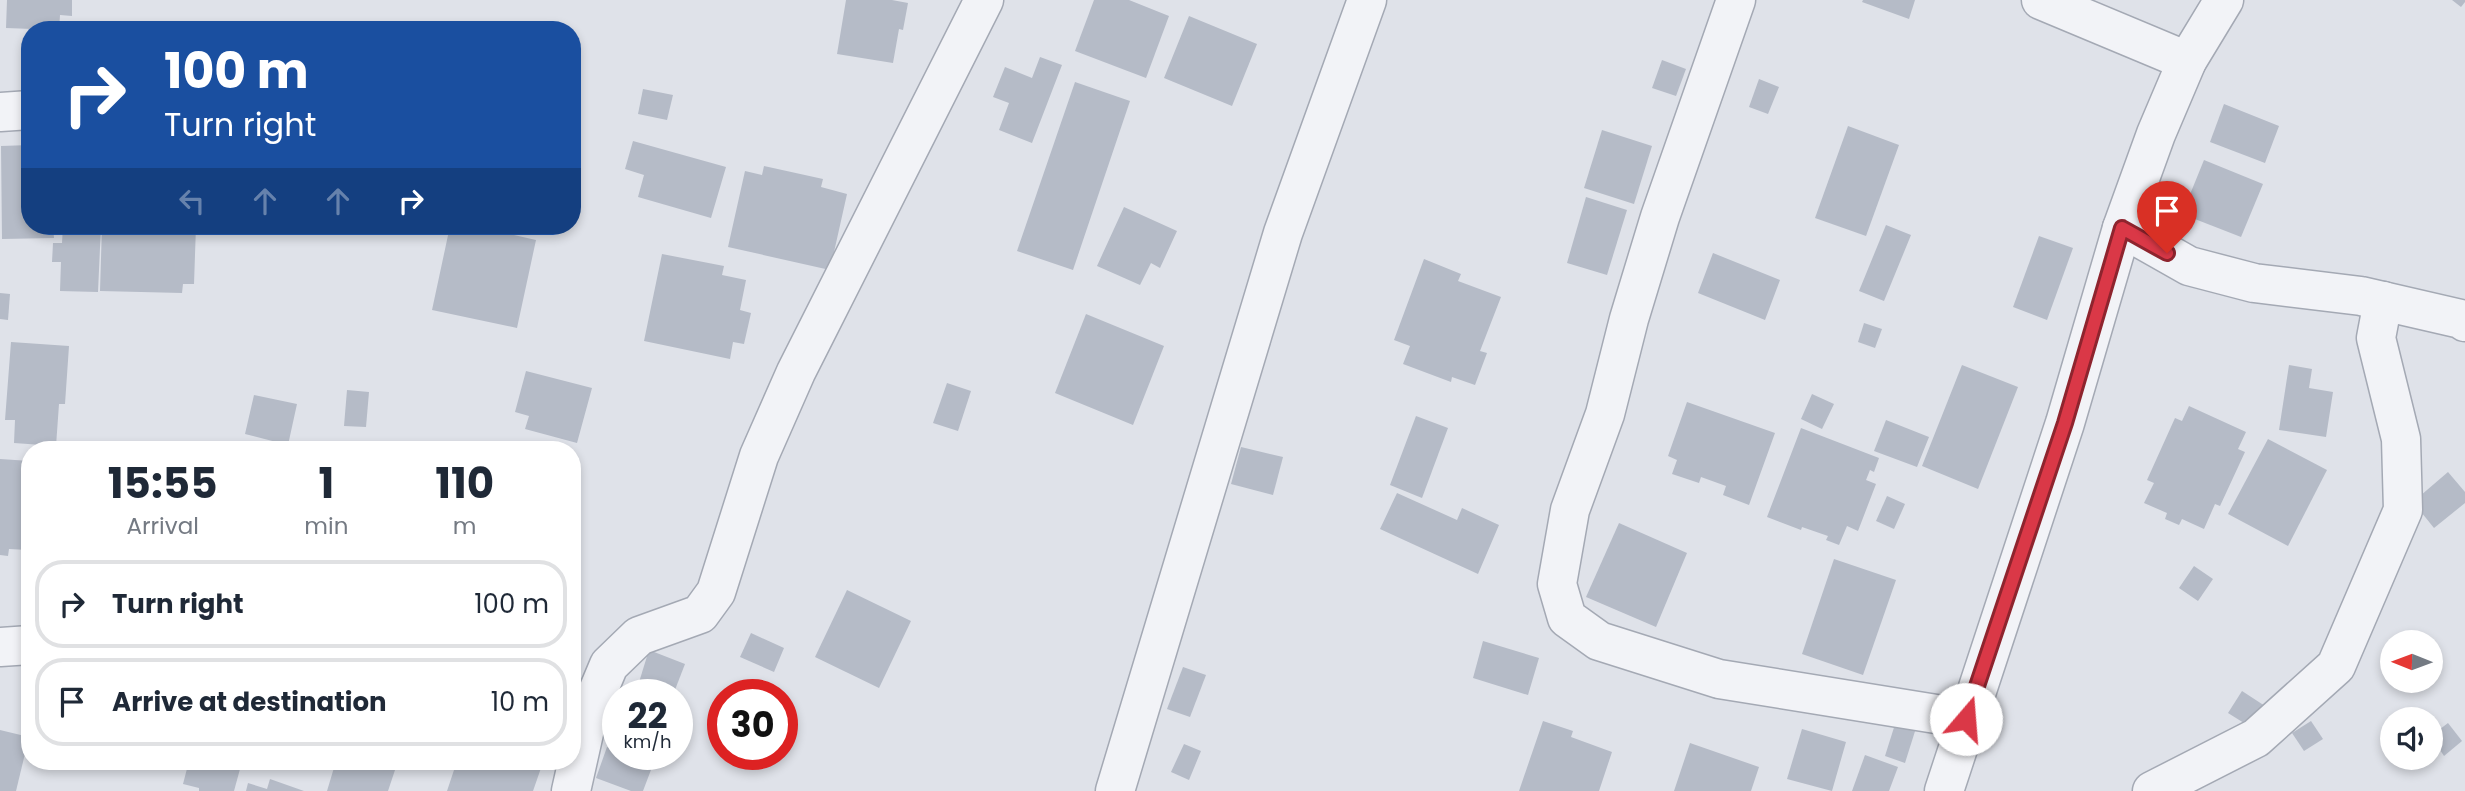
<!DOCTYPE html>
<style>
body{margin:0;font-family:Poppins,sans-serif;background:#f2f2f3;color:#1f2937;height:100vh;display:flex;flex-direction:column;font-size:26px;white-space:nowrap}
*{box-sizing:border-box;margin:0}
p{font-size:23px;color:#747a83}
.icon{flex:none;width:38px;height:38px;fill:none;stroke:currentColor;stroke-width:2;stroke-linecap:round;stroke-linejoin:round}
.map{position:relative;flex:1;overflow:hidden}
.sheet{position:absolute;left:21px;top:441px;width:560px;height:329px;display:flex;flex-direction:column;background:#fff;border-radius:28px;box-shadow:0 4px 10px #0003}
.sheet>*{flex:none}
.hud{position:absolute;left:21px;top:21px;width:560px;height:214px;border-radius:28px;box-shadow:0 4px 10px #0003;background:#1a4fa0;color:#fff;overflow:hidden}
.needle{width:46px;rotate:271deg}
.tools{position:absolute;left:2380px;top:630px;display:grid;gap:14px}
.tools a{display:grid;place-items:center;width:63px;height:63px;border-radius:50%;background:#fff;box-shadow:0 4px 10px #0003;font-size:35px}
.speed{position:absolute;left:602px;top:679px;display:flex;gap:14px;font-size:35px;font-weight:700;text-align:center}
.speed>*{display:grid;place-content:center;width:91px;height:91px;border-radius:50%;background:#fff;box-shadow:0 4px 10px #0003;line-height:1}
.speed small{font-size:18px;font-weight:400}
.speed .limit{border:10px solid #d22;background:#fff;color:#111}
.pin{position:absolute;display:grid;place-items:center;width:60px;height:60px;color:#fff;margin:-72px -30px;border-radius:50% 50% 50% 0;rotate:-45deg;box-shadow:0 0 7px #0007}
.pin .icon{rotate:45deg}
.me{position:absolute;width:77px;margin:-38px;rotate:18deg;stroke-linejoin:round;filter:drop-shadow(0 0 5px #0008)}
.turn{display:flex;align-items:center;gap:24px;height:147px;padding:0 28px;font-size:32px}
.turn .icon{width:91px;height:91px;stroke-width:2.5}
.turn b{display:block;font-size:49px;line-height:60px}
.lanes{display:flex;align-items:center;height:66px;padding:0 28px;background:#0003;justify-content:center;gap:35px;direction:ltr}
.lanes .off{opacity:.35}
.eta{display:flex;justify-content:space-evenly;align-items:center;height:119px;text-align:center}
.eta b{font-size:42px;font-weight:700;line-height:49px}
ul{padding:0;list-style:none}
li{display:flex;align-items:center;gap:21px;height:88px;margin:0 14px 10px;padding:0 14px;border:4px solid #e0e1e3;border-radius:28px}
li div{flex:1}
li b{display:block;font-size:26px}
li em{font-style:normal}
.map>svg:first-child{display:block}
</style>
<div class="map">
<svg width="2465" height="791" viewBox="0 0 2465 791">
<rect width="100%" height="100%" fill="#dfe2e9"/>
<g fill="#b5bbc7">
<path d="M 7,0 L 72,0 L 72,16 L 60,15 L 59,30 L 6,28 Z"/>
<path d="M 846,0 L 892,0 L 908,3 L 903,30 L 899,29 L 893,63 L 837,54 Z"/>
<path d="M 1094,0 L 1129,0 L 1169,16 L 1146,78 L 1075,51 Z"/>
<path d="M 1863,0 L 1915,0 L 1909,19 L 1862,2 Z"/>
<path d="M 2452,0 L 2465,0 L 2465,2 L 2461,7 Z"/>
<path d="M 1189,16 L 1257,44 L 1232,106 L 1164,78 Z"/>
<path d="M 1040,57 L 1062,65 L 1032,143 L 999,130 L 1009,103 L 993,97 L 1005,67 L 1032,78 Z"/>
<path d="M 1662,60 L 1686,69 L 1676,96 L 1652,88 Z"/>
<path d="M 1759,79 L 1779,87 L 1768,114 L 1749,107 Z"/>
<path d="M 1075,82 L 1130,101 L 1073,270 L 1017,251 Z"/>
<path d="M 643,89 L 673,95 L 667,120 L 638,114 Z"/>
<path d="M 2224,104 L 2279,126 L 2265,163 L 2210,142 Z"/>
<path d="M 1848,126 L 1899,145 L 1866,236 L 1815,218 Z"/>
<path d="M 1602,130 L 1652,146 L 1634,204 L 1584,188 Z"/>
<path d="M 633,141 L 726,167 L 711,218 L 638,197 L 644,175 L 625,169 Z"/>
<path d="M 30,145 L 30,226 L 53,226 L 54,238 L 2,239 L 1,146 Z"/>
<path d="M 2204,160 L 2263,184 L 2241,237 L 2182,214 Z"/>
<path d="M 764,166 L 823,179 L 821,187 L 847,194 L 830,270 L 728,247 L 745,171 L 762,175 Z"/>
<path d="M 1586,197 L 1627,210 L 1607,275 L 1567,263 Z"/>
<path d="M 1124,207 L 1177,231 L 1160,268 L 1151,263 L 1140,285 L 1097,266 Z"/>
<path d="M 1886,225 L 1911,235 L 1884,301 L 1859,291 Z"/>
<path d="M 63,226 L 101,226 L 98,292 L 60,291 L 61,262 L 52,262 L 53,243 L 62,243 Z"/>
<path d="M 102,226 L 196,226 L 194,284 L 183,284 L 182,293 L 100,291 Z"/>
<path d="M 450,226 L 516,226 L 514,235 L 536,240 L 517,328 L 432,310 Z"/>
<path d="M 2039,236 L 2073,248 L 2047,320 L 2013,307 Z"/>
<path d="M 1713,253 L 1780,280 L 1765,320 L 1698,293 Z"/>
<path d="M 662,254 L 724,266 L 722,275 L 746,280 L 740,310 L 751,313 L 744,344 L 733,342 L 730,359 L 644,341 Z"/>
<path d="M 1424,259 L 1461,274 L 1458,281 L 1501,297 L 1480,351 L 1487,353 L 1475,385 L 1452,377 L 1451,382 L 1403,364 L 1410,346 L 1394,340 Z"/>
<path d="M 0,293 L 10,294 L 8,320 L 0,319 Z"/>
<path d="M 1086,314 L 1164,346 L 1133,425 L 1055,393 Z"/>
<path d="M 1864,323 L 1882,329 L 1875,348 L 1858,342 Z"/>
<path d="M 11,342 L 69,346 L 65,404 L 59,404 L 56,446 L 14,443 L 15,420 L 5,420 Z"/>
<path d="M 1962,365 L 2018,387 L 1978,489 L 1922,466 Z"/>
<path d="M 2289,365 L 2312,369 L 2309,388 L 2333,392 L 2326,437 L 2279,430 Z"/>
<path d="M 526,371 L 592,388 L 577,443 L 525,429 L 529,416 L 515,412 Z"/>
<path d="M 947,383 L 971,391 L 958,431 L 933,423 Z"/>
<path d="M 347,390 L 369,392 L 366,427 L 344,426 Z"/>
<path d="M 1812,394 L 1834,404 L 1822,429 L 1801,419 Z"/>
<path d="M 254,395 L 297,404 L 288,445 L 245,434 Z"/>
<path d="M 1687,402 L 1775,433 L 1749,505 L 1723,495 L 1726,486 L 1701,477 L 1699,483 L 1672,474 L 1677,460 L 1668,456 Z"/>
<path d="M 2189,406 L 2246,432 L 2238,449 L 2245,452 L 2220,506 L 2215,504 L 2204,529 L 2182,519 L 2179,525 L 2165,519 L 2167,513 L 2144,503 L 2154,483 L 2147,480 L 2175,418 L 2182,421 Z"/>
<path d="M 1416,416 L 1448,428 L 1422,498 L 1390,485 Z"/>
<path d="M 1886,420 L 1929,437 L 1917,467 L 1874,451 Z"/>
<path d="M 1801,428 L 1879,458 L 1874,472 L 1870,470 L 1866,480 L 1876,484 L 1858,531 L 1847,526 L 1839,545 L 1826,540 L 1828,536 L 1802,527 L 1801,530 L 1767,517 Z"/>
<path d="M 2268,439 L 2327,470 L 2288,546 L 2228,514 Z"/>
<path d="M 1241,447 L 1283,457 L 1273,495 L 1231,484 Z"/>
<path d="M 0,459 L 30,461 L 28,550 L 9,549 L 8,556 L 0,555 Z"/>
<path d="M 2448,472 L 2465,492 L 2465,503 L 2434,528 L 2413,502 Z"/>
<path d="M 1397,493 L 1457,520 L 1462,508 L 1499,525 L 1478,574 L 1380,529 Z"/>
<path d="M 1887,496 L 1905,504 L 1894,529 L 1876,521 Z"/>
<path d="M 1619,523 L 1687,553 L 1656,627 L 1586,597 Z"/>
<path d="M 1834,559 L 1896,580 L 1863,675 L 1802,654 Z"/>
<path d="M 2194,566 L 2213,579 L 2198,601 L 2179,588 Z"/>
<path d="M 847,590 L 911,621 L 879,688 L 815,657 Z"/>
<path d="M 751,633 L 784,648 L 774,672 L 740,657 Z"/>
<path d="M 1483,641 L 1539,658 L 1528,695 L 1473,678 Z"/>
<path d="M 649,650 L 685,664 L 673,695 L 635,695 Z"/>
<path d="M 1183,667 L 1206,675 L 1190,717 L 1167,709 Z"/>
<path d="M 2242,691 L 2265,706 L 2252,728 L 2228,713 Z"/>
<path d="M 1543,721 L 1573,731 L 1571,737 L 1612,752 L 1599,791 L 1519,791 Z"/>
<path d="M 1896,721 L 1916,728 L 1905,763 L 1885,756 Z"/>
<path d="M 2311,721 L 2323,739 L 2304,751 L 2292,733 Z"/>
<path d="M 2448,723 L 2462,741 L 2444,756 L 2431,736 Z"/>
<path d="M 1802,729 L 1846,742 L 1832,791 L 1787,779 Z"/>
<path d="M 0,730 L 29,737 L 16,791 L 0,791 Z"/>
<path d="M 1690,743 L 1759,767 L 1751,791 L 1674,791 Z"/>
<path d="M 1184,744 L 1201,751 L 1189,780 L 1171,772 Z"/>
<path d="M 607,747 L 618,751 L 618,754 L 657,754 L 643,791 L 631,791 L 596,778 Z"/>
<path d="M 1865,755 L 1898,767 L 1889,791 L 1852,791 Z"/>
<path d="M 189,761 L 210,761 L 240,769 L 234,791 L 199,791 L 199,788 L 183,784 Z"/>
<path d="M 336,761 L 398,761 L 388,791 L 327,791 Z"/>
<path d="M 457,761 L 522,761 L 541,768 L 533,791 L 447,791 Z"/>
<path d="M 270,779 L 304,791 L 246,791 L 248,783 L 267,789 Z"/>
</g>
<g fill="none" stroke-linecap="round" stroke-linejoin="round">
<defs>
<g id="minor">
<path d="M 1736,0 L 1660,217 L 1629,319 L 1605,414 L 1570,510 L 1557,584 L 1567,618 L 1599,641 L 1719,679 L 1967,719"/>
<path d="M 2041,0 L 2187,61"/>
<path d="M 0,112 L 30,110"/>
<path d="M 2122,228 L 2189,266 L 2254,283 L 2361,296 L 2461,319 L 2465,322"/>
<path d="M 0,647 L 30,645"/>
<path d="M 571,791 L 588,715 L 609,665 L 639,636 L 700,614 L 716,592 L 759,456 L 796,372 L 984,0"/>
<path d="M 1115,791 L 1283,233 L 1367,0"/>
<path d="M 1944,791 L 2065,423 L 2122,228 L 2156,134 L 2187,61 L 2224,0"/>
<path d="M 2152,791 L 2256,738 L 2336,666 L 2403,510 L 2401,439 L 2376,338 L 2383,301"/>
</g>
</defs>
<use href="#minor" stroke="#a4a9b4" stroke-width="41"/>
<use href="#minor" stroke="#f2f3f7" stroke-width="38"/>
</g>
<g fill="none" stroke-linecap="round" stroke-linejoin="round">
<defs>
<path id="route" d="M 1966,719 L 2065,423 L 2122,228 L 2167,253"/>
</defs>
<use href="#route" stroke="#8e242e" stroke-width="18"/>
<use href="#route" stroke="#da3847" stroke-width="12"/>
</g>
</svg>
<div class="tools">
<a><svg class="needle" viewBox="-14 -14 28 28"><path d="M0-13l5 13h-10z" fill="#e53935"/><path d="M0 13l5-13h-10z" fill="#747a83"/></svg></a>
<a><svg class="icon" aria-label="sound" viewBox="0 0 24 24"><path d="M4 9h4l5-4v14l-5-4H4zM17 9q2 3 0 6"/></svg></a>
</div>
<div class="speed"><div>22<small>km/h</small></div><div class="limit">30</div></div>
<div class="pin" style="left:2167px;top:253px;background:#d93025"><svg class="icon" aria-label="arrive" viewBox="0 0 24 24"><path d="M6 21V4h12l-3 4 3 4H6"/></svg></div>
<svg class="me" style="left:1966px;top:719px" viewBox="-20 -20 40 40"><circle r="19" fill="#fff"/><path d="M0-13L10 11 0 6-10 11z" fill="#da3847"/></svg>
<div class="hud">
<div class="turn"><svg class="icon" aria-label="right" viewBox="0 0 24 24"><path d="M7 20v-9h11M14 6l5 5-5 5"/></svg><div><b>100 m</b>Turn right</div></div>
<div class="lanes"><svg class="icon off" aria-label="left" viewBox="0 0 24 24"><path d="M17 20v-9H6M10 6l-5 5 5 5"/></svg><svg class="icon off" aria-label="ahead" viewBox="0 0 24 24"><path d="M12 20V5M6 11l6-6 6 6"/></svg><svg class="icon off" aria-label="ahead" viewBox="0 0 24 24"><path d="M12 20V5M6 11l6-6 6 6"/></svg><svg class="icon" aria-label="right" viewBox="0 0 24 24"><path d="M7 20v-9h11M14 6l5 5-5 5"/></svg></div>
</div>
<section class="sheet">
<div class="eta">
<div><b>15:55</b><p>Arrival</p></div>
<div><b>1</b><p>min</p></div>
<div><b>110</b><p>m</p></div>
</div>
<ul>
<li><svg class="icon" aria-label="right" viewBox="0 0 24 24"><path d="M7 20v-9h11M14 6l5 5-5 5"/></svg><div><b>Turn right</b></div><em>100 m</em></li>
<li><svg class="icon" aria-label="arrive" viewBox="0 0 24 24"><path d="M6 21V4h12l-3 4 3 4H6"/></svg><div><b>Arrive at destination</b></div><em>10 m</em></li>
</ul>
</section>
</div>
